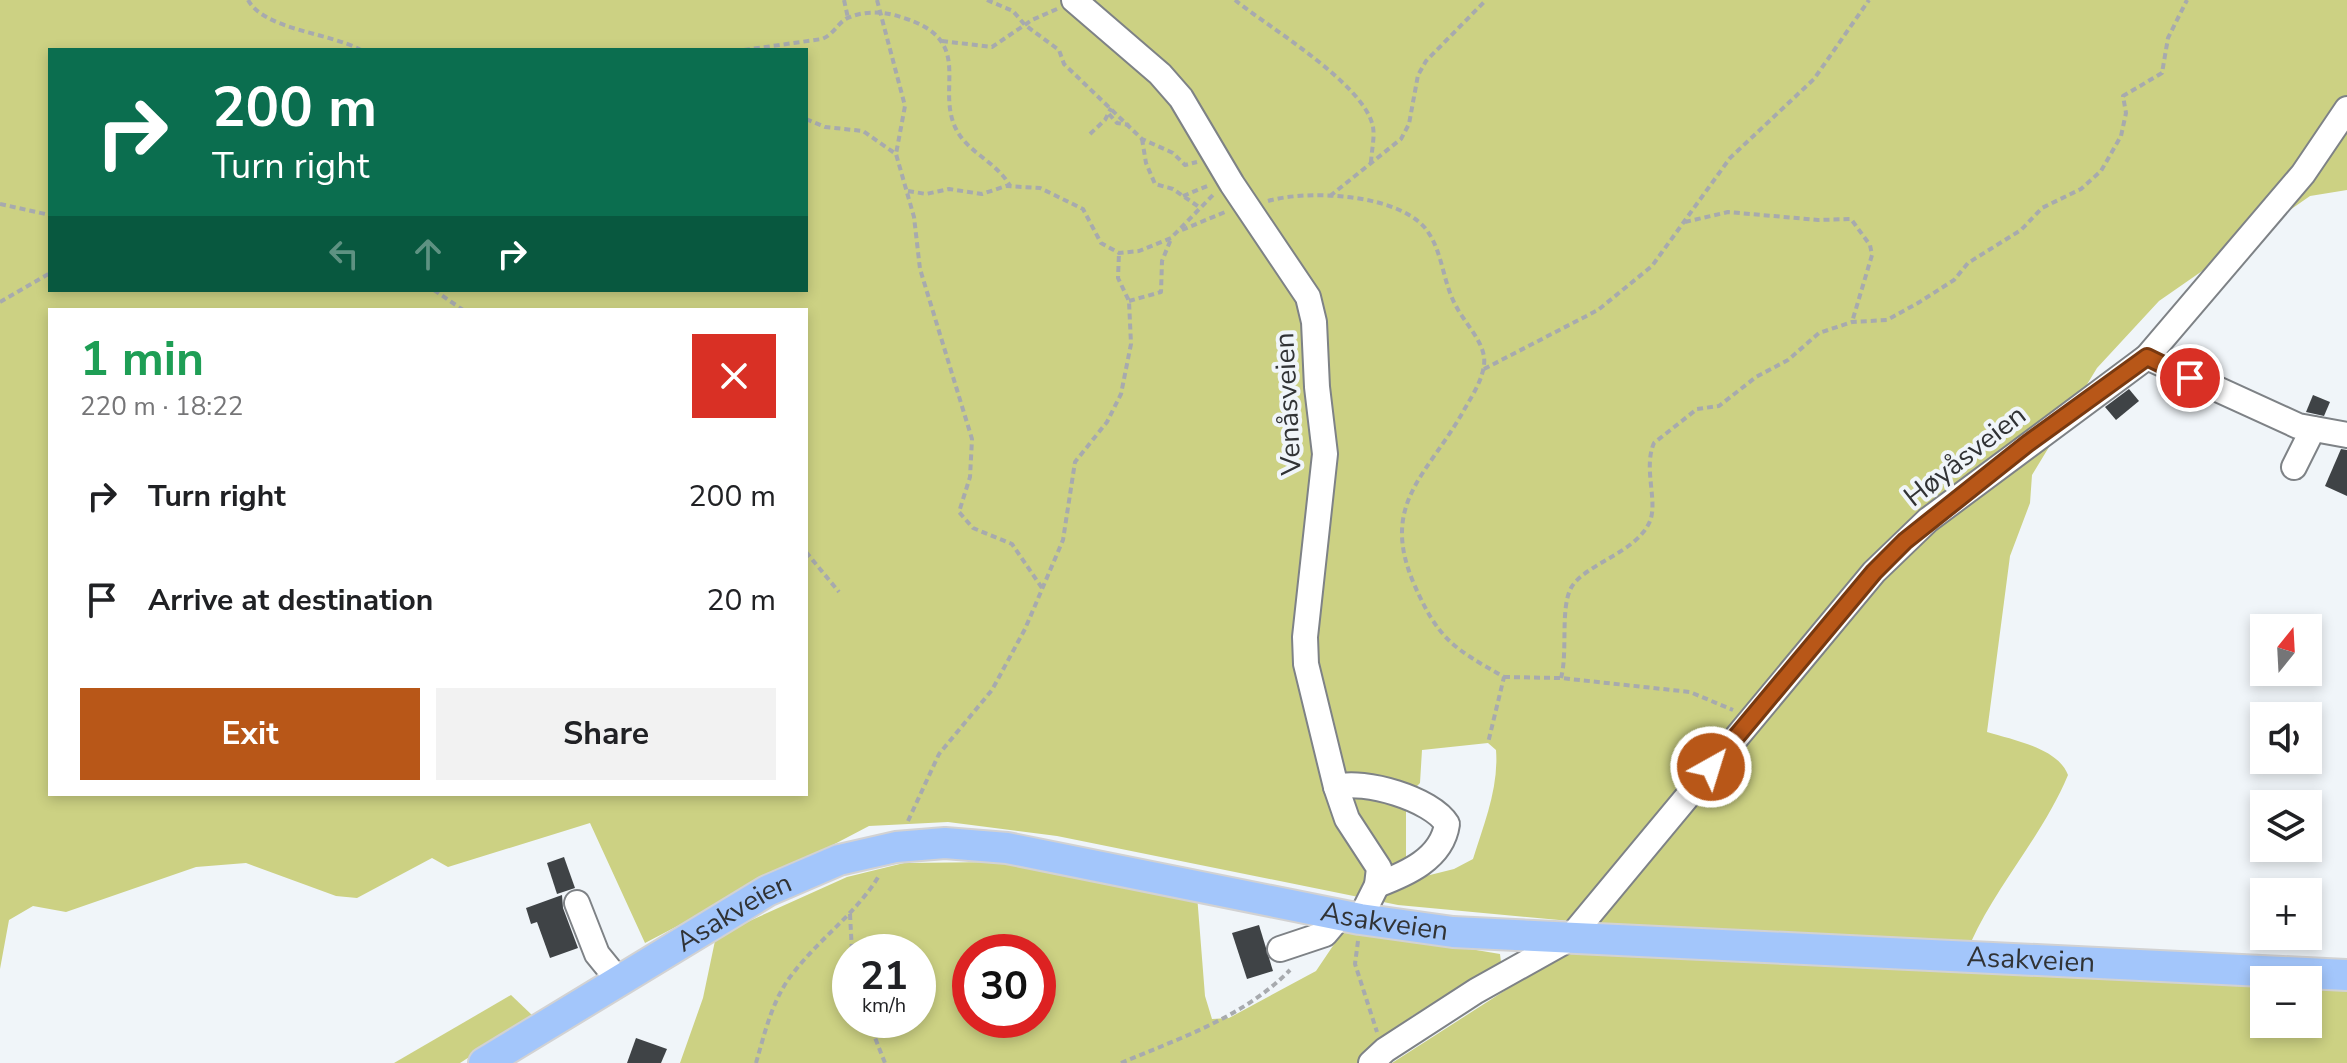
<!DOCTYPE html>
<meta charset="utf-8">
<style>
body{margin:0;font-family:"Nunito Sans",sans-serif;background:#f2f2f2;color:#202124;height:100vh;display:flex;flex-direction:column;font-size:30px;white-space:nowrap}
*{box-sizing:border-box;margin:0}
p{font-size:26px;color:#757577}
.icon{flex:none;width:44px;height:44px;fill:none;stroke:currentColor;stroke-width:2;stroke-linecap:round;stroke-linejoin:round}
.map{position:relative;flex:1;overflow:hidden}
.side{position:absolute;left:48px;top:308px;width:760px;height:488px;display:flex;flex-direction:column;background:#fff;border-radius:0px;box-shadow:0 4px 12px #0003}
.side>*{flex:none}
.banner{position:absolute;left:48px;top:48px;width:760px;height:244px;border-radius:0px;box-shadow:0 4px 12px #0003;background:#0b6e4f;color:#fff;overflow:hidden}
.needle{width:52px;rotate:18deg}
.tools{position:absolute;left:2250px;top:614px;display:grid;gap:16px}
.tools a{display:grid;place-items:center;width:72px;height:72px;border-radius:0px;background:#fff;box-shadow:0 4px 12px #0003;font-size:40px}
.speed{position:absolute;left:832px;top:934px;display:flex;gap:16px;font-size:40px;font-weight:700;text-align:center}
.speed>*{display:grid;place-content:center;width:104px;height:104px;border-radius:50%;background:#fff;box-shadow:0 4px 12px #0003;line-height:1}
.speed small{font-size:20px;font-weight:400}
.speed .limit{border:12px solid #d22;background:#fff;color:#111}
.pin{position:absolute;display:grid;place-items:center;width:68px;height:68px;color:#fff;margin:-34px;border:4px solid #fff;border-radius:50%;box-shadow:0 2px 8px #0007}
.me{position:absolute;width:88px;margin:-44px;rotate:39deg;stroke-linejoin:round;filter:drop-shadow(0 0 6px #0008)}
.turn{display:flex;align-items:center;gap:28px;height:168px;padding:0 32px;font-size:36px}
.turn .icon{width:104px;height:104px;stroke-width:2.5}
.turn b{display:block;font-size:56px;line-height:68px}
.lanes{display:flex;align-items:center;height:76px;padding:0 32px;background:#0003;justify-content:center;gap:40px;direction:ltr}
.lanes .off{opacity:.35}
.round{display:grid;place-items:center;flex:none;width:84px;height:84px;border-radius:0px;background:#f2f2f2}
.overview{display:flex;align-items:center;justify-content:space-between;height:136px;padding:0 32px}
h1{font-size:48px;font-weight:700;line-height:60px;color:#1e9e55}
.button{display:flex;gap:16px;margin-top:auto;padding:16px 32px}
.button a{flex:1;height:92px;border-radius:0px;background:#b85718;color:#fff;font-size:32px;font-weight:700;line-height:92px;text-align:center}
.button a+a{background:#f2f2f2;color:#202124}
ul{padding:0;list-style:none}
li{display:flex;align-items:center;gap:24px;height:104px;padding:0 32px}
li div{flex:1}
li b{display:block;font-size:30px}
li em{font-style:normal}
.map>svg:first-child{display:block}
</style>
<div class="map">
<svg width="2347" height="1063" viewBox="0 0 2347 1063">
<rect width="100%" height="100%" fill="#f0f5f9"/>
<g fill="#ccd183" fill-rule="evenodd">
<path d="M 0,0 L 2347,0 L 2347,190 L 2310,196 L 2159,301 L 2097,368 L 2032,475 L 2030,503 L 2010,556 L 1987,732 C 2013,740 2058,748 2068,775 C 2043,835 1998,883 1971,942 L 1613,925 L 1398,905 L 1057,836 L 948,822 L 869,826 L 645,943 L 590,823 L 448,867 L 432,858 L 357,898 L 336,896 L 246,863 L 196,867 L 66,912 L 33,906 L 9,920 L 0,969 ZM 50,50 L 806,50 L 806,290 L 50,290 ZM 50,310 L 806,310 L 806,794 L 50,794 ZM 1488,743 L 1496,750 C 1499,787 1484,824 1473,859 L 1454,869 L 1410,880 L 1406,873 L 1406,797 L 1420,783 L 1422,750 Z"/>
<path d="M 999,862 L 1197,895 L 1205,996 L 1212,1019 L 1229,1018 L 1316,971 L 1345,928 L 1500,954 L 1501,962 L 1412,1016 L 1357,1063 L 680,1063 L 703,998 L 716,936 L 847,877 L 904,863 ZM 850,952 L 918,952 L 918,1020 L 850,1020 ZM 970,952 L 1038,952 L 1038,1020 L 970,1020 Z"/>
<path d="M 1565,952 L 2264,985 L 2264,1024 L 2308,1024 L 2308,988 L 2347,991 L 2347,1063 L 1392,1063 Z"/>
<path d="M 511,995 L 533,1016 L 460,1063 L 394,1063 Z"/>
</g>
<g fill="#3f4346">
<path d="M 2129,389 L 2139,401 L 2116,420 L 2105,407 Z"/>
<path d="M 2313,395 L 2330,402 L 2324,416 L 2306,412 Z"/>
<path d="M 2341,449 L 2347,450 L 2347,496 L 2325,486 Z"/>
<path d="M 564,857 L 575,888 L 557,894 L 547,863 Z"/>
<path d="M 562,895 L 563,908 L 578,948 L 550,958 L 537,922 L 531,924 L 526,908 Z"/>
<path d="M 1259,925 L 1273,971 L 1247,979 L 1232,933 Z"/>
<path d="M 636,1038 L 667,1049 L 661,1063 L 627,1063 Z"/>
</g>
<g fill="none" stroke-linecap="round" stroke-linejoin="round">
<defs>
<g id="minor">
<path d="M 1074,0 L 1160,74 L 1181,98 L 1232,184 L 1308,297 L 1314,322 L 1317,387 L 1325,454 L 1305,637 L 1306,664 L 1336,787 L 1347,819 L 1379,868 L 1377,885 L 1360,919"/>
<path d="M 2147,357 L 2298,426 L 2347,435"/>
<path d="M 2294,467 L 2313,429"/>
<path d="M 1336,787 C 1364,779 1432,799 1447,824 C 1442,859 1406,874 1377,885"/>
<path d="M 577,903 L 597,954 L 619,981"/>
<path d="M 1280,949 L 1325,934 L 1342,914"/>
<path d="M 1371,1063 L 1385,1050 L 1476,991 L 1569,939 L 1874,572 L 1928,520 L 2147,357 L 2303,174 L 2347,109"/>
</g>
<g id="major">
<path id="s1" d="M 484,1063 L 767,891 L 839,860 L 896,847 L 945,843 L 1007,848 L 1360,919 L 1453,932 L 2347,975"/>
</g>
</defs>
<use href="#minor" stroke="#7e8286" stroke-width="28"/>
<use href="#major" stroke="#d2d2d3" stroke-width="34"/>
<g stroke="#a7aaae" stroke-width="4" stroke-dasharray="6 4" stroke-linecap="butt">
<path d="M 248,0 C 265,30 327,32 361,50"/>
<path d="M 844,0 L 848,18"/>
<path d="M 877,0 L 905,106 L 896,154"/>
<path d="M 987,0 L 1013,11 L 1025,25 L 1059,50 L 1064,64 L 1142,139 L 1173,153 L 1185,165 L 1197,162"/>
<path d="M 1235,0 C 1268,27 1365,84 1373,127 C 1375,138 1371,153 1371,164"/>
<path d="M 942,41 L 992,47 L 1032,20 L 1057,9"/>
<path d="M 744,50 L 822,39 C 835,34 838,21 850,17 C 867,10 887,12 904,18 C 976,41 935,87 956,129 C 968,153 997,162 1010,186"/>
<path d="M 1109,114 L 1117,123 L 1129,125"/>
<path d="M 806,119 L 825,127 L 863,131 L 896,154 L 914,217 L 920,269 L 972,439 L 970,477 L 959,512 L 973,528 L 1012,544 L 1042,588"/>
<path d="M 1090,134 L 1105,120 L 1111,108"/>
<path d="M 1142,139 L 1146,163 L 1155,184 L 1173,189 L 1199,207"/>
<path d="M 908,191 L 926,194 L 949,189 L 982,194 L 1006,186 L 1040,188 L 1083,209 L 1101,243 L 1119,253 L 1139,251 L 1171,238 L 1213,195"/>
<path d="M 1183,196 L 1210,185"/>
<path d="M 1330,196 L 1401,139 L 1409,124 L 1418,75 L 1426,61 L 1486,0"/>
<path d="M 1268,201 C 1309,189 1403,194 1428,232 C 1443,254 1443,283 1456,306 C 1465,324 1487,344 1484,365 C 1482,381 1472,396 1464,410 C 1428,475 1379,503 1414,584 C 1438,639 1453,648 1504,677 L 1488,743"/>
<path d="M 0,204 L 50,215"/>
<path d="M 1685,222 L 1728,212 L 1818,220 L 1851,219 L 1870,245 L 1872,255 L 1852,322"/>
<path d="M 1182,230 L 1225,212"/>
<path d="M 434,290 L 463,310"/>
<path d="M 1129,301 L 1161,292 L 1162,261 L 1171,239"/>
<path d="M 0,302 L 50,273"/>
<path d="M 1484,369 L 1598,310 L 1652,266 L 1730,158 L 1814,79 L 1869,0"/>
<path d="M 806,552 L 839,592"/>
<path d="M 1504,677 L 1561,678 L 1690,692 L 1733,710"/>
<path d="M 1561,678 C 1568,652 1560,609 1571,588 C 1584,564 1637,553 1650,521 C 1658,501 1643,468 1654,443 L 1697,409 L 1719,406 L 1756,377 L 1788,360 L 1819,333 L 1852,322 L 1887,320 L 1918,303 L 1954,280 L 1968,263 L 2021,230 L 2042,208 L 2081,189 L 2101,171 L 2121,136 L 2126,113 L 2123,96 L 2162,73 L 2168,38 L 2187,0"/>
<path d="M 908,821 L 939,754 L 992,690 L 1025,629 L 1063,540 L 1075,462 L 1107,422 L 1121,394 L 1131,344 L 1129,301 L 1118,278 L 1119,253"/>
<path d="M 850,914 L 852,952"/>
<path d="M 1358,941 L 1355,964 L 1377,1032"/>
<path d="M 868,1020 L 885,1063"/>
<path d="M 756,1063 C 765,1032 773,997 794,972 C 821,937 858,912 880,874"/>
<path d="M 1121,1063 C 1180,1038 1244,1017 1290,970"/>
</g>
<use href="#minor" stroke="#fff" stroke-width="24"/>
<use href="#major" stroke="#a3c6fb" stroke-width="30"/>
</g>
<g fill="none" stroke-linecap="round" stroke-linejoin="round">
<defs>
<path id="route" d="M 1711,767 L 1874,572 L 1905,541 L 2027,444 L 2147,357 L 2190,378"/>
</defs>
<use href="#route" stroke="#783910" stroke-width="20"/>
<use href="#route" stroke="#b85718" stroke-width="14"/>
</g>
<g text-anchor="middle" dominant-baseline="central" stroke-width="8" stroke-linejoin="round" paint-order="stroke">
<g font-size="28" fill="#313335" stroke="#f0f5f9">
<text transform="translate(1288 404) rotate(-93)">Venåsveien</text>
<text transform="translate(1965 456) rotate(-38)">Høyåsveien</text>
<text stroke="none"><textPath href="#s1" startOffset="292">Asakveien</textPath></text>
<text stroke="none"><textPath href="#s1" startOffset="964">Asakveien</textPath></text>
<text stroke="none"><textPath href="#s1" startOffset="1612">Asakveien</textPath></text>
</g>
</g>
</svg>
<div class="tools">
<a><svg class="needle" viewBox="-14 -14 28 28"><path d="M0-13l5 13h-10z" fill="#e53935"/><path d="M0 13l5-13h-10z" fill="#757577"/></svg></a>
<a><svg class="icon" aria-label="sound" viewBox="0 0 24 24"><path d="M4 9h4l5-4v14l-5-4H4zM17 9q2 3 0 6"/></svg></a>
<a><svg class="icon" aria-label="layers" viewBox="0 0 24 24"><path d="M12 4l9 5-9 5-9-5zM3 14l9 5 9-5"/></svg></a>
<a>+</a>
<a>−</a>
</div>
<div class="speed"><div>21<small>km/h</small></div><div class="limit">30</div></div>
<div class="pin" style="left:2190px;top:378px;background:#d93025"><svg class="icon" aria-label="arrive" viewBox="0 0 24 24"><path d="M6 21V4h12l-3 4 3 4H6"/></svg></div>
<svg class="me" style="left:1711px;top:767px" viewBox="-20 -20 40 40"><circle r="17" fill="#b85718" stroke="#fff" stroke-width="3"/><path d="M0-11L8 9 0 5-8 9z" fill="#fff"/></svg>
<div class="banner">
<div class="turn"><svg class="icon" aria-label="right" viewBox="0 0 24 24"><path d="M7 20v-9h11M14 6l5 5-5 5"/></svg><div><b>200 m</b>Turn right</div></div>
<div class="lanes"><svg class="icon off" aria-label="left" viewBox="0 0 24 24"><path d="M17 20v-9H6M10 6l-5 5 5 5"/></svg><svg class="icon off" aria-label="ahead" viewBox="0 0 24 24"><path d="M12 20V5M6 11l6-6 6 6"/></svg><svg class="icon" aria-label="right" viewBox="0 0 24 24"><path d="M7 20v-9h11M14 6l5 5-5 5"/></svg></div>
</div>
<section class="side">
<div class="overview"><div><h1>1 min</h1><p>220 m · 18:22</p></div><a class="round" style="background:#d93025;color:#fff"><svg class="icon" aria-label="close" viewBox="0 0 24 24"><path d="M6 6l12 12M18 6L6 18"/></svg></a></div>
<ul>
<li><svg class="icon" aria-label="right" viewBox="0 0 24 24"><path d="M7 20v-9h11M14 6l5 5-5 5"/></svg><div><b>Turn right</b></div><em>200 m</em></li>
<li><svg class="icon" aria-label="arrive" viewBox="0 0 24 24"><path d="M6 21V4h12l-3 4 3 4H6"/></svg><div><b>Arrive at destination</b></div><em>20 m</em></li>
</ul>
<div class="button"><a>Exit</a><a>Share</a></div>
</section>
</div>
